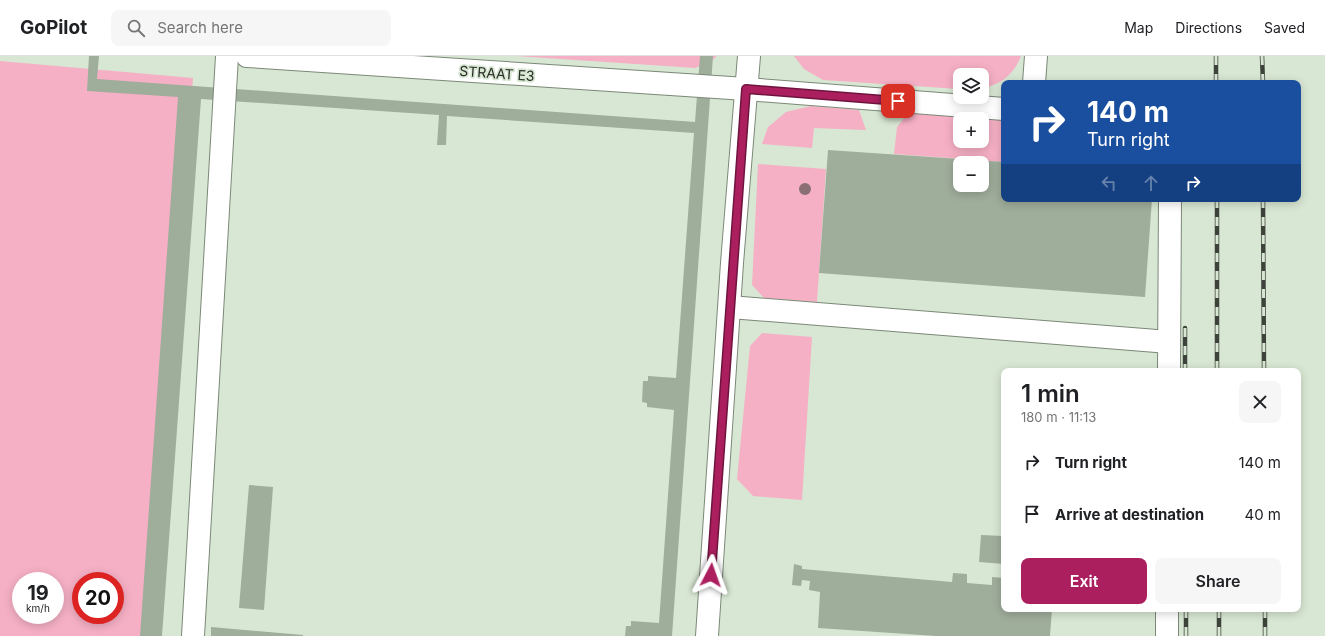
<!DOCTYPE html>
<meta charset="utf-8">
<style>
body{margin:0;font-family:Inter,sans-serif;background:#f6f6f6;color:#202124;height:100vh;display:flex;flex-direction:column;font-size:15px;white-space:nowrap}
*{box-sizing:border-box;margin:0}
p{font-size:13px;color:#757577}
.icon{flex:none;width:22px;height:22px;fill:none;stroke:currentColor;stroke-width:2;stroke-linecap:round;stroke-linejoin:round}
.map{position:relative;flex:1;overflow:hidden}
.panel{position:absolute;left:1001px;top:312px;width:300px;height:244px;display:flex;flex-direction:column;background:#fff;border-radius:8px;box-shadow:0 2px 10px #0003}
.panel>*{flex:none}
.top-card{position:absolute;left:1001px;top:24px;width:300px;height:122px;border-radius:8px;box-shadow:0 2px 10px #0003;background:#1a4fa0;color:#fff;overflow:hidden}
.buttons{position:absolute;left:953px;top:12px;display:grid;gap:8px}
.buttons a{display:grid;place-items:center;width:36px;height:36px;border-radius:8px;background:#fff;box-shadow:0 2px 10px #0003;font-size:20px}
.speed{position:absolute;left:12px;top:516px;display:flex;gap:8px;font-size:20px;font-weight:700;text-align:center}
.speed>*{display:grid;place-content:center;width:52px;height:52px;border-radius:50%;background:#fff;box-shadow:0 2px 10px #0003;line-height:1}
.speed small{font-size:10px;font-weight:400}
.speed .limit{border:6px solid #d22;background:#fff;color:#111}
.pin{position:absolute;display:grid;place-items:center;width:34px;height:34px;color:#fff;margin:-17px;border-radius:8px;box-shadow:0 2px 6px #0006}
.me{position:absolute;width:44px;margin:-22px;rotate:4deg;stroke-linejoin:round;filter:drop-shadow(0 0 3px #0008)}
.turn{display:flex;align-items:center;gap:14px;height:84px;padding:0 20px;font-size:18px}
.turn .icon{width:52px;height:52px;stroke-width:2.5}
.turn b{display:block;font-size:28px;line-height:34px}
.lanes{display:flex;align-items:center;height:38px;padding:0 20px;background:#0003;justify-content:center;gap:20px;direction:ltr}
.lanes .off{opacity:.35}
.round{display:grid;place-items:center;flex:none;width:42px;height:42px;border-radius:8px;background:#f6f6f6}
.headline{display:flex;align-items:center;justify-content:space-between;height:68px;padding:0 20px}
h1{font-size:24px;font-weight:600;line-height:30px}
.button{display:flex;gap:8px;margin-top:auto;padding:8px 20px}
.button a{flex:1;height:46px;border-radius:8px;background:#ab1f5f;color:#fff;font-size:16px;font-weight:600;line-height:46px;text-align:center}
.button a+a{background:#f6f6f6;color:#202124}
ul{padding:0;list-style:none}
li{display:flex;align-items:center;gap:12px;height:52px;padding:0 20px}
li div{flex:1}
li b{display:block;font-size:15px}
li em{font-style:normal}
header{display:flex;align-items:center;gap:24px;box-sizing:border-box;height:56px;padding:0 20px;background:#fff;border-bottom:1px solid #e0e0e0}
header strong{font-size:19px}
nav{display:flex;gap:22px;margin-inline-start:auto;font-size:14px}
.search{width:280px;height:36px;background:#f6f6f6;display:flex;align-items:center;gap:10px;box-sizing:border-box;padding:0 14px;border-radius:8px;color:#757577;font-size:15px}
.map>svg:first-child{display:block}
</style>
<header>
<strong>GoPilot</strong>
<div class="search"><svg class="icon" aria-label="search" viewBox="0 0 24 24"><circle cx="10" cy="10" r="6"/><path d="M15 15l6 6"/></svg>Search here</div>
<nav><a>Map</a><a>Directions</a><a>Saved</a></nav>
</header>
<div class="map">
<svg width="1325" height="580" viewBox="0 0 1325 580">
<rect width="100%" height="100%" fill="#d8e7d3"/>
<g fill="#f6b0c5" fill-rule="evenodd">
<path d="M 516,0 L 717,0 L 710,6 L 695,12 Z"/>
<path d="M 794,0 L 1021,0 C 1015,17 1000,30 982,32 L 982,19 L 960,19 L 960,33 L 959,33 L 823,24 L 804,13 Z"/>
<path d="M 0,5 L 193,22 L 153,580 L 0,580 ZM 21,525 L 55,525 L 55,559 L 21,559 ZM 81,525 L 115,525 L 115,559 L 81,559 Z"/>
<path d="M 811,50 L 859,54 L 866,74 L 814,72 L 812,92 L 762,88 L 768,71 L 786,56 Z"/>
<path d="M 909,56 L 1004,64 L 1004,106 L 894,98 L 897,71 ZM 960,63 L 982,63 L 982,85 L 960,85 Z"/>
<path d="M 758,108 L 826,113 L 817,246 L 764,242 L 752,229 Z"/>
<path d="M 762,277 L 812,281 L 802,444 L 753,440 L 737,423 L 750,290 Z"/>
</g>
<g fill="#9fad9b" fill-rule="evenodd">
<path d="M 89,0 L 99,0 L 97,23 L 695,66 L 700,0 L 713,0 L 672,580 L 625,580 L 626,570 L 631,570 L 631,565 L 659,567 L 674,354 L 647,351 L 647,347 L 642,346 L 643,325 L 648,325 L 648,320 L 676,322 L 694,77 L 447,60 L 446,89 L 437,89 L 439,59 L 201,43 L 162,580 L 140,580 L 178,41 L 87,35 Z"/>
<path d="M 828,94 L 1004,106 L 1004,143 L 1152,143 L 1145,241 L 819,217 ZM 960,107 L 982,107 L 982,129 L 960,129 Z"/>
<path d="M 249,429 L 273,431 L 264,554 L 239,552 Z"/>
<path d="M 981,479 L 1004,480 L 1004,508 L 979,506 Z"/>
<path d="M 794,508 L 802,510 L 802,513 L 952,526 L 953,517 L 967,518 L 967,527 L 992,529 L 992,521 L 1004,522 L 1004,553 L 1052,553 L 1050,580 L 936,580 L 818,572 L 820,536 L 809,534 L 810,525 L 802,524 L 801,530 L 792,529 Z"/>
<path d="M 211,571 L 303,579 L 303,580 L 211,580 Z"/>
</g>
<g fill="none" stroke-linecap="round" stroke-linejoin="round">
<defs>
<g id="minor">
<path d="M 247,0 L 746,33 L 1004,53"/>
<path d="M 1034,27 L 1036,0"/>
<path d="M 730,251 L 1169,286"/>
<path d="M 1169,315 L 1170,143"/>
<path d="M 193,580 L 227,0"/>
<path d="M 707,580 L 732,207 L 749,0"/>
<path d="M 1167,580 L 1167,553"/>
</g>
</defs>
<use href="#minor" stroke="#7b8877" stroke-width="24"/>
<use href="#minor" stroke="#fff" stroke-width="22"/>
<defs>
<g id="rail">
<path d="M 1216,0 L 1216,27"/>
<path d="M 1262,0 L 1263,27"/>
<path d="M 1217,143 L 1217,315"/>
<path d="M 1263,143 L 1264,315"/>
<path d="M 1185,272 L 1185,315"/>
<path d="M 1186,553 L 1186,580"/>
<path d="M 1219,553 L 1219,580"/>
<path d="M 1265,553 L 1265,580"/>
</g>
</defs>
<use href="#rail" stroke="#3d433b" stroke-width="4.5"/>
<use href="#rail" stroke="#d8e7d3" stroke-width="3" stroke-dasharray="9" stroke-linecap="butt"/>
</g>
<circle fill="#8b6f75" cx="805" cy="133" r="6"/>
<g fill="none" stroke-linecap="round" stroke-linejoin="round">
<defs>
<path id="route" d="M 711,519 L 746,33 L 898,45"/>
</defs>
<use href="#route" stroke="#6f143e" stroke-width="10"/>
<use href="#route" stroke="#ab1f5f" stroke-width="7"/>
</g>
<g text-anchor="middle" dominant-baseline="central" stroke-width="3.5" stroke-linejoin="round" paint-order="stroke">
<g font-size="14" fill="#292e27" stroke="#d8e7d3">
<text transform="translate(497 17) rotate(4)">STRAAT E3</text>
</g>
</g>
</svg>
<div class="buttons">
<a><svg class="icon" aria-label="layers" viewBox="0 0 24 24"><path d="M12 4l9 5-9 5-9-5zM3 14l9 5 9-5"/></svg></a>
<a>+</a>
<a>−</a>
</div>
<div class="speed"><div>19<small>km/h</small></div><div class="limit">20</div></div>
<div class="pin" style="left:898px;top:45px;background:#d93025"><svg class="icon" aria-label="arrive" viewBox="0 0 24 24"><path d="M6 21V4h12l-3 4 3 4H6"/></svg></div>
<svg class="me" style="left:711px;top:519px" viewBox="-20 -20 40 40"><path d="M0-17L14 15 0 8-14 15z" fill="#ab1f5f" stroke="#fff" stroke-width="4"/></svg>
<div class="top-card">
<div class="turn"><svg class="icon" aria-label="right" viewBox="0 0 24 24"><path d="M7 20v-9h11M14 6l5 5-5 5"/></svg><div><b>140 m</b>Turn right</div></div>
<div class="lanes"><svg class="icon off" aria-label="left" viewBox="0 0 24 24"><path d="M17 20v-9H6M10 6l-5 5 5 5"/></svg><svg class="icon off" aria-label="ahead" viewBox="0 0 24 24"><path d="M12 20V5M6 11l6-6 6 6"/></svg><svg class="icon" aria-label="right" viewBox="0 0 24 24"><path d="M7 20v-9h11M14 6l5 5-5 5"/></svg></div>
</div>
<section class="panel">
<div class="headline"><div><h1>1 min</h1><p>180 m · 11:13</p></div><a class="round"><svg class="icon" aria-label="close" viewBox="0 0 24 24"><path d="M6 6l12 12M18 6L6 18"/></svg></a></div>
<ul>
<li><svg class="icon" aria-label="right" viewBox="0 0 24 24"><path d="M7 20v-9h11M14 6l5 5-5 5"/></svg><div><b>Turn right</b></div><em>140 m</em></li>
<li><svg class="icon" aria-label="arrive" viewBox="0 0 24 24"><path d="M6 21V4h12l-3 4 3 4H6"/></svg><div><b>Arrive at destination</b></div><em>40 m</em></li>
</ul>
<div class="button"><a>Exit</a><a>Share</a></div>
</section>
</div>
